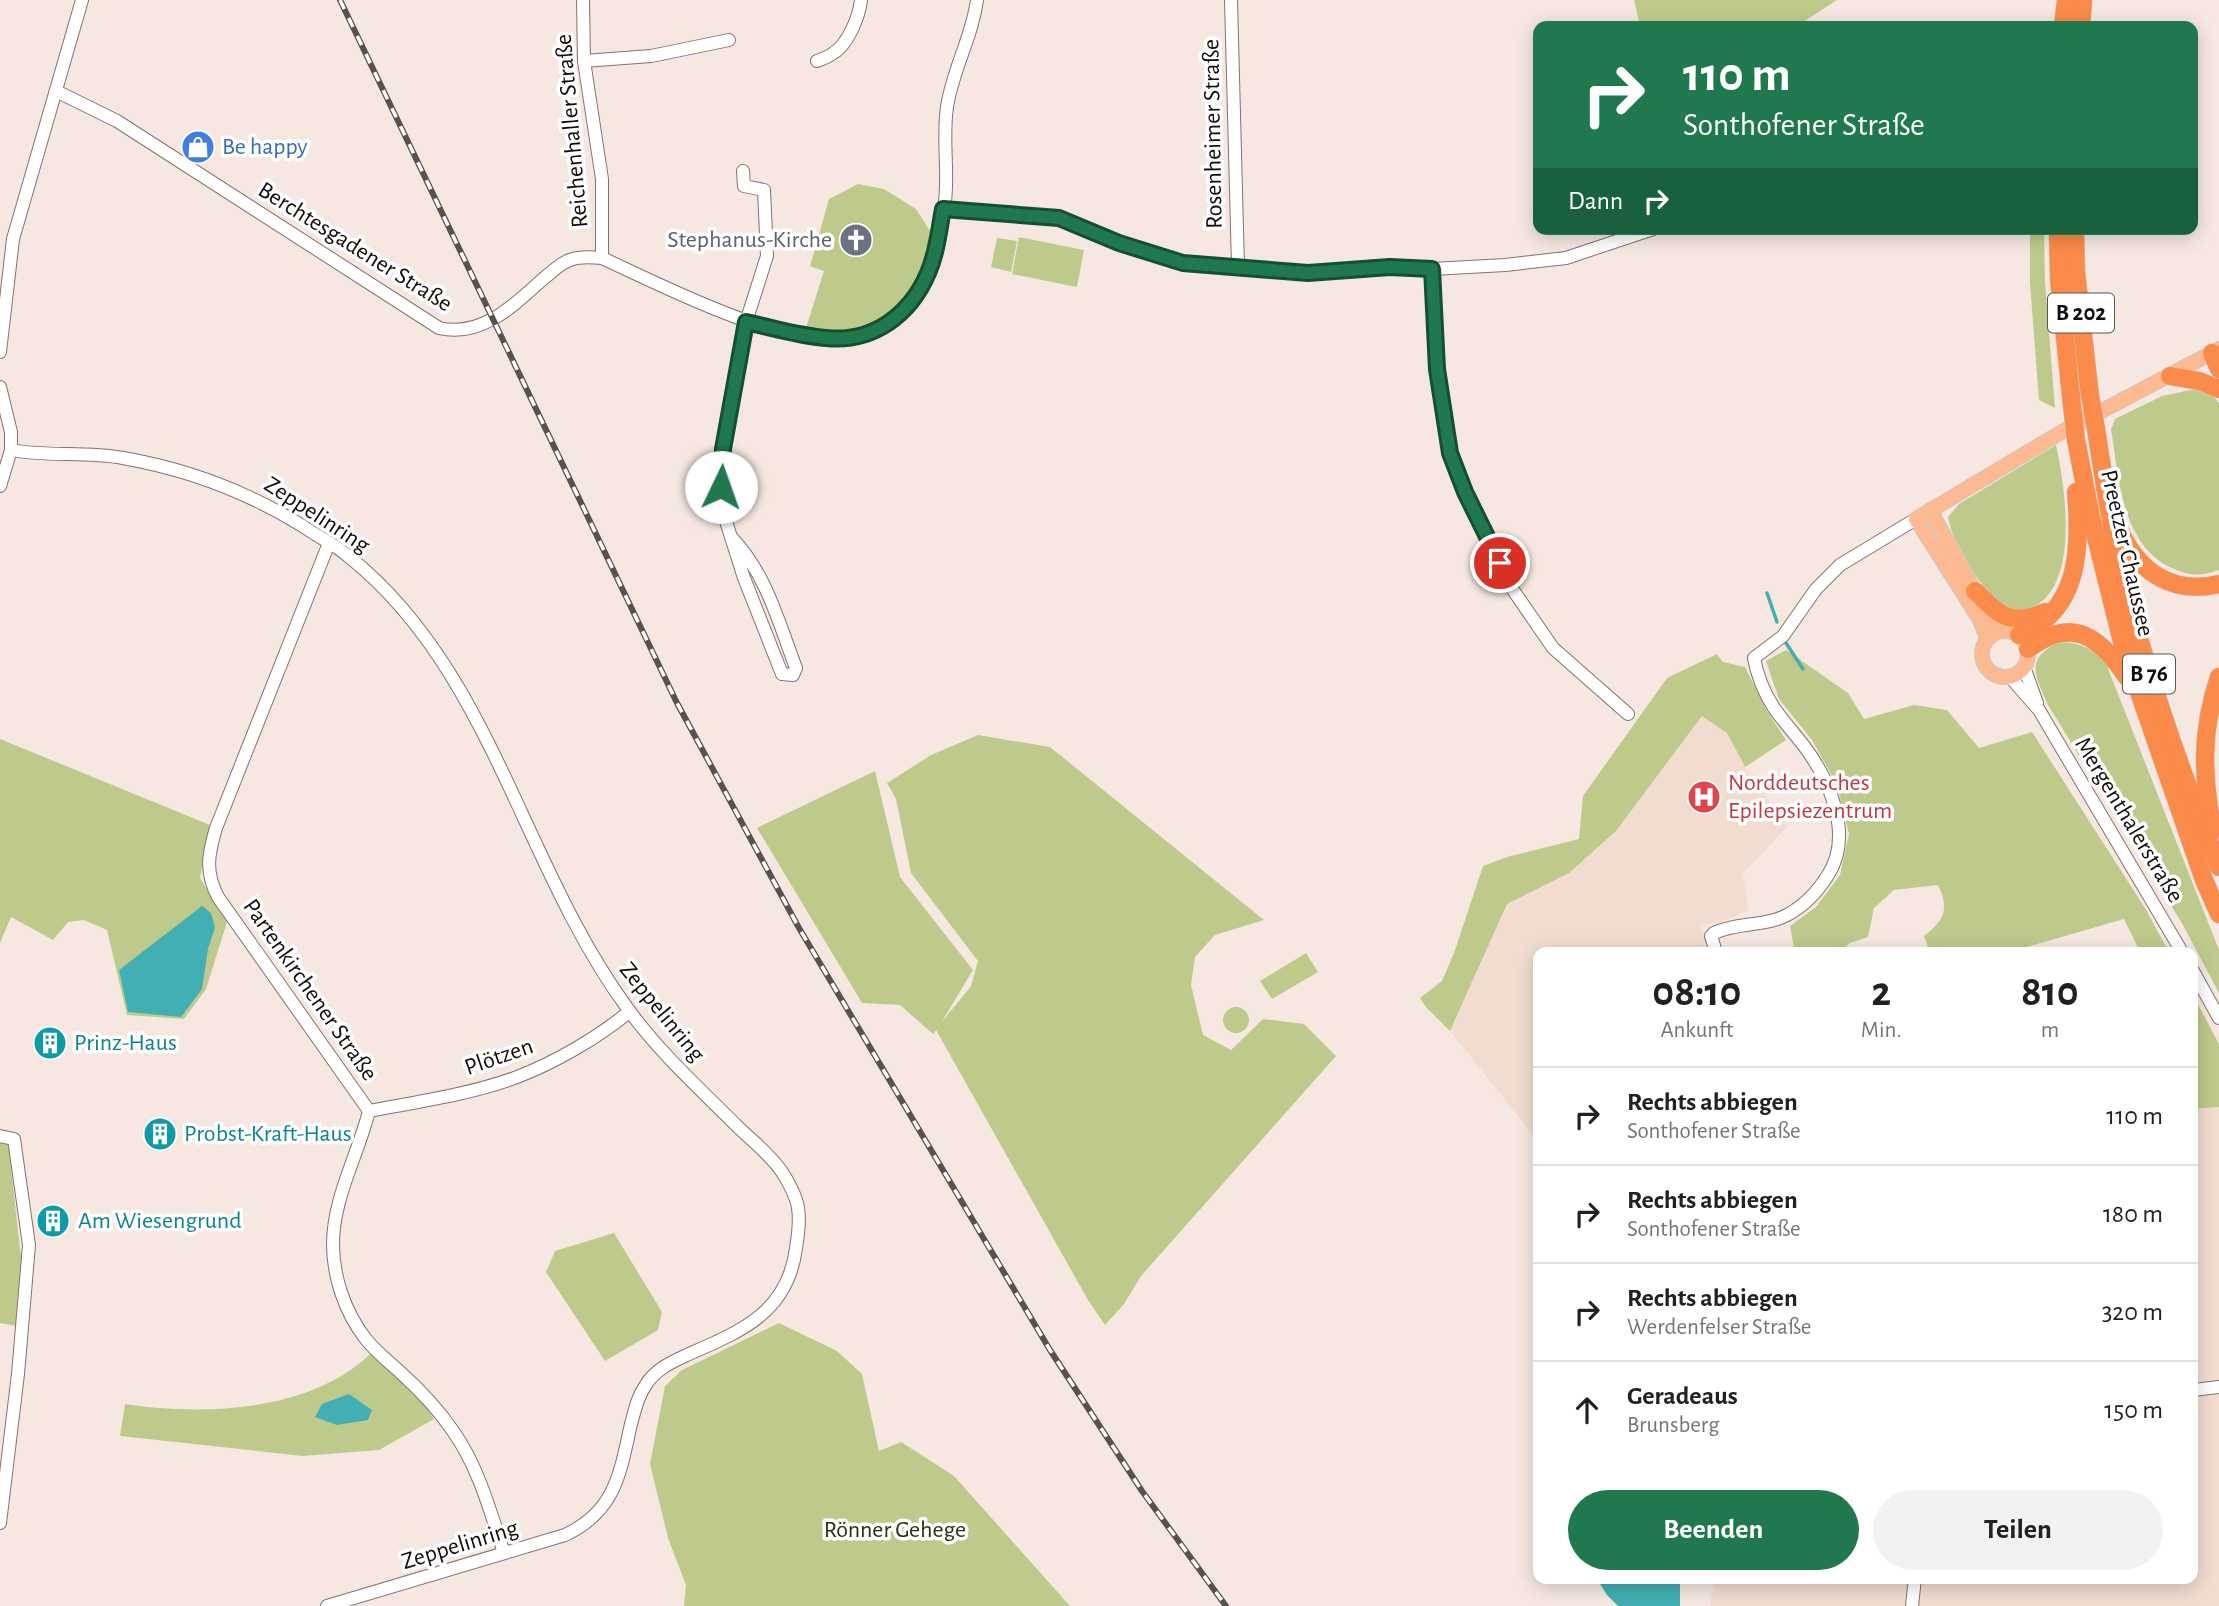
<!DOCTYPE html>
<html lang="de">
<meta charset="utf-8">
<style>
body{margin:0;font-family:"Alegreya Sans",sans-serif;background:#f2f2f2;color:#202124;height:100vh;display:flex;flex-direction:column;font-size:26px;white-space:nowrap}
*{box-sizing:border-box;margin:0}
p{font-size:23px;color:#757577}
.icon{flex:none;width:38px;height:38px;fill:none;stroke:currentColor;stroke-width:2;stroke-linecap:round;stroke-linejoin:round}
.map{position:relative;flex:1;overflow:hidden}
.details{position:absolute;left:1533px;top:947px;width:665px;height:637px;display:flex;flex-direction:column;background:#fff;border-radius:14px;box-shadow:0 4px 18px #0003}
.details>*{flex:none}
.banner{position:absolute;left:1533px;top:21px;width:665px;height:214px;border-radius:14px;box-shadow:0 4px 18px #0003;background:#20794d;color:#fff;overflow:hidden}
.pin{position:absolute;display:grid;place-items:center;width:60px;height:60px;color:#fff;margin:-30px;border:4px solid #fff;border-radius:50%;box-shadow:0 2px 7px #0007}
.me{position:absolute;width:77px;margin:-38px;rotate:3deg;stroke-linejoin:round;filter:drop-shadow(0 0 5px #0008)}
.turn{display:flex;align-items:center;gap:24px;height:147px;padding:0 35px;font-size:32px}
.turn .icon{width:91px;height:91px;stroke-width:2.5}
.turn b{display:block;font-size:49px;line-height:60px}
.then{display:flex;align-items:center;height:66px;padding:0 35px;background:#0003;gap:14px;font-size:26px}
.eta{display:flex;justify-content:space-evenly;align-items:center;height:119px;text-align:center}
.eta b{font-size:42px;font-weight:700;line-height:49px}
.primary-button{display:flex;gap:14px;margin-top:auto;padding:14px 35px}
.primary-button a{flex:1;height:80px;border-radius:42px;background:#20794d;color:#fff;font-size:28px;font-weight:700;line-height:80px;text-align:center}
.primary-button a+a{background:#f2f2f2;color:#202124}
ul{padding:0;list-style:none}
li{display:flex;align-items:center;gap:21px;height:98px;padding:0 35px;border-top:2px solid #e0e0e0}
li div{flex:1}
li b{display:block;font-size:26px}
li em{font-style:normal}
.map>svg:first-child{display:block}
</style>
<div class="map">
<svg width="2219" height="1606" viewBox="0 0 2219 1606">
<rect width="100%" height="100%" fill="#f6e8e0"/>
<g fill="#f2dcd0">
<path d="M 1703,715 L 1727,733 L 1745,767 L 1787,827 L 1743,874 L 1749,910 L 1721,922 L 1700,925 L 1710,952 L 1538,952 L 1538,1141 L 1450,1031 L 1507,904 L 1569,873 L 1616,831 Z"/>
<path d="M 2219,1107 L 2219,1606 L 1710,1606 L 1714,1579 L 2193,1578 L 2193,1109 Z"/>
</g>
<g fill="#beca8c" fill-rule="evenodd">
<path d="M 1634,0 L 1837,0 L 1797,26 L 1640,26 Z"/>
<path d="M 858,184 L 884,189 L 916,209 L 932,234 C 920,281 893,330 838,331 C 828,331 816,329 806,328 L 824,271 L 810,266 L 829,199 Z"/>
<path d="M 2030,229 L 2044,229 L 2045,282 L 2055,408 L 2039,400 L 2030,283 Z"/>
<path d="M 1019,237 L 1084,250 L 1077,287 L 1012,274 Z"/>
<path d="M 997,238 L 1017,241 L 1011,272 L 991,267 Z"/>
<path d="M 2195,389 L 2214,397 L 2219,403 L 2219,570 C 2199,577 2191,576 2172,568 C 2121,545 2119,477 2111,429 L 2115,419 L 2162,396 Z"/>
<path d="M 2056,445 C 2065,486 2081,587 2031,608 C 2024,611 2011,609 2004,609 C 1982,588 1953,547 1948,517 L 1959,504 Z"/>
<path d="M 2060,642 C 2081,643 2090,648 2105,661 L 2219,950 L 2219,993 L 2183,925 L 2048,705 C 2035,675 2024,658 2060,642 Z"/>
<path d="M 1786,650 L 1848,693 L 1864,719 L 1914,705 L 1947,710 L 1979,748 L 2032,732 L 2145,908 L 2169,952 L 2140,952 L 2124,919 L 2009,952 L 1930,952 L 1924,936 C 1944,920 1950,910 1938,885 L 1894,890 L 1874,908 L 1868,937 L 1850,943 L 1839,952 L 1771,952 L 1794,948 L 1790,926 L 1816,907 L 1840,875 L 1849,834 L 1837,785 L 1812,740 L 1779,699 L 1766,661 Z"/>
<path d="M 1717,654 L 1723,662 L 1745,667 L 1767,711 L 1786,740 L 1745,767 L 1727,733 L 1702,716 L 1616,831 L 1569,873 L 1507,904 L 1450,1031 L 1426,1007 L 1420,998 L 1442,981 L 1454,953 L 1483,866 L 1507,857 L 1579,839 L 1583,796 L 1667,678 Z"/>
<path d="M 978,735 L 1050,747 L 1264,920 L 1215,935 L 1195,957 L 1191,985 L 1203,1035 L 1231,1050 L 1263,1019 L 1304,1024 L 1336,1056 L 1141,1276 L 1124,1304 L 1105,1325 L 1088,1300 L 936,1030 L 933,1034 L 900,1005 L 862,1003 L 757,828 L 875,771 L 900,877 L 973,970 L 941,1023 L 971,986 L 978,961 L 911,873 L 896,799 L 887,783 L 931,755 Z"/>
<path d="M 0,739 L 210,825 L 200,878 L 227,922 L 206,989 L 184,1019 L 127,1015 L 107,930 L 84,920 L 68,922 L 53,940 L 11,917 L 0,943 ZM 215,928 L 208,949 L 119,970 L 154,945 Z"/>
<path d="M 1306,953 L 1318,972 L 1272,999 L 1260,981 Z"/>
<path d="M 2193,995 L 2219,1044 L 2219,1107 L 2193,1109 Z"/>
<circle cx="1236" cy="1020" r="13"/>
<path d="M 8,1142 L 21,1257 L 16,1326 L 0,1323 L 0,1143 Z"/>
<path d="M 614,1233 L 662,1312 L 658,1330 L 605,1361 L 546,1272 L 555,1251 Z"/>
<path d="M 779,1323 L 837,1351 L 862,1374 L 879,1451 L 901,1442 L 954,1476 L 1070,1606 L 684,1606 L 686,1585 L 668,1538 L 650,1464 L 665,1386 L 682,1370 Z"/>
<path d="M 371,1353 L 421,1400 L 434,1419 L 379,1450 L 303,1456 L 120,1436 L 125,1404 C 202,1416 312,1412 371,1353 Z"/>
</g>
<g fill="#41afb3">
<path d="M 202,906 L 211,913 L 215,928 L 208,949 L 202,989 L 181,1017 L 128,1012 L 119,970 Z"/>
<path d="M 349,1394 L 372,1410 L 368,1420 L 337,1425 L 315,1417 L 322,1404 Z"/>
<path d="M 1597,1579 L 1678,1579 L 1680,1582 L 1680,1606 L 1618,1606 L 1607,1595 Z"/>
</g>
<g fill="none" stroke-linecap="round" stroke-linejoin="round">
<g stroke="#41afb3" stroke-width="3.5">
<path d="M 1767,593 L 1777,622"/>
<path d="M 1786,643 L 1803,669"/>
</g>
<defs>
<g id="minor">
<path d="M 583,0 L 584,61 L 602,179 L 602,258"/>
<path d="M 1231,0 L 1238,267"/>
<path d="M 584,61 L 651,56 L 729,40"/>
<path d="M 817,61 C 822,59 828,57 832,54 C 848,45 859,17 861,0"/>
<path d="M 56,91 L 117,121 L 439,328 C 482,338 514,305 543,279 C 551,273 560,263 570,260 C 580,256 592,257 602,258 C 666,287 795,356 864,336 C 894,327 919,298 929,270 C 939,245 945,213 946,187 C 947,160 943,134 947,107 C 953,68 972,38 977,0"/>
<path d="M 943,209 L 1059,218 L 1119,243 L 1183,263 L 1308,273 L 1390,267 L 1432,269 L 1505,265 L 1566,258 L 1653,229"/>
<path d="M 1432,269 L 1437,369 L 1447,439 L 1465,492 L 1511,587 L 1553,648 L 1628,714"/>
<path d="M 0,352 L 13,239 L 82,0"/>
<path d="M 0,387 L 11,432 L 11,450 L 0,486"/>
<path d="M 11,450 C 47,457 86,451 123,458 C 192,470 256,495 315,534 C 326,541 338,547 348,556 C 492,670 522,866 628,1009 C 659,1052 700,1089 737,1126 C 751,1140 771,1155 782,1172 C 788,1181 797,1198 798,1208 C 800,1220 798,1236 796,1248 C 788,1312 742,1331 689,1354 C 672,1362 655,1369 645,1386 C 637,1398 635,1410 631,1424 C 620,1473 616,1511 565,1535 L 327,1606"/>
<path d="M 733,539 C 766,574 779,623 796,668 L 793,675 L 782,674 L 744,578 L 724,515 L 721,487 L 723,448 L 746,322 L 767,256 L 764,190 L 744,186 L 743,171"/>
<path d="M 329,543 L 216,828 C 208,855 205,872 218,897 L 369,1111 C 358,1155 333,1198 333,1244 C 333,1277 345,1312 365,1338 C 375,1351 388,1361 400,1372 C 420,1390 438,1409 453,1431 C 479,1468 490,1511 504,1553"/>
<path d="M 2024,667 L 2037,703"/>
<path d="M 2010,677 L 2039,710 L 2182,952"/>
<path d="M 1716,952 L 1711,936 L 1714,933 C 1737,922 1764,927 1787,915 C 1804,906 1818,891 1828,875 C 1854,835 1829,779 1804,746 C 1794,733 1783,721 1774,708 C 1765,694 1757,675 1754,658 L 1783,636 L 1816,589 L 1840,565 L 1916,519"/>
<path d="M 2193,971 L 2219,1018"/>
<path d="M 369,1111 C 416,1102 472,1094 517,1077 C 556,1062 597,1038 629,1012"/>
<path d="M 0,1136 L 14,1139 L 29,1245 L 18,1374 L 0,1523"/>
<path d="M 2193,1390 L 2219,1387"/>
<path d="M 1912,1606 L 1915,1578"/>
</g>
<g id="major">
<path d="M 1930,510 L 1975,591 L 1987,615 L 2002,630"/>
<circle cx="2005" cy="654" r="23"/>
<path d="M 1987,638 L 1980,620 L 1916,519 L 2060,433 L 2219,349"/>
</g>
<g id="highway">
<path d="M 2063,26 L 2066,0"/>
<path d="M 2081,26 L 2083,0"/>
<path d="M 2058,229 L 2059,279 L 2072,406"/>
<path d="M 2075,229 L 2076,272 L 2090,396"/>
<path d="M 2212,353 L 2219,369"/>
<path d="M 2170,376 L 2199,381 L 2219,389"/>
<path d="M 2096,429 C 2103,473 2109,518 2119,561 C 2143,666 2179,767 2219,867"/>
<path d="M 2076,440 L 2091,517 L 2123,646 L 2204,880 L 2219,914"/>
<path d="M 2119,529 C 2138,572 2172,595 2219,584"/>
<path d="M 1975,591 C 2000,615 2009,627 2045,612"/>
<path d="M 2019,635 C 2080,611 2081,548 2076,492"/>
<path d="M 2028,649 C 2073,615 2099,637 2127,677"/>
<path d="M 2213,831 C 2202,775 2201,731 2219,677"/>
</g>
</defs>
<use href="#minor" stroke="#81746c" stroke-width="14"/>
<use href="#major" stroke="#cbcac9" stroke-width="16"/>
<use href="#highway" stroke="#cbcac9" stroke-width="19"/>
<use href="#minor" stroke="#fff" stroke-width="12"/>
<use href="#major" stroke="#fdb992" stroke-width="14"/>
<use href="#highway" stroke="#fb8b4a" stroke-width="18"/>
<defs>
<path id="rail" d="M 340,0 L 677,703 L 799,928 L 1050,1350 L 1142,1491 L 1226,1606"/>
</defs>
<use href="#rail" stroke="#59514d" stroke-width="6"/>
<use href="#rail" stroke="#fff" stroke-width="3.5" stroke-dasharray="10" stroke-linecap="butt"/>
<defs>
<g id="highway-bridge">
<path d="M 2090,396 L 2096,429"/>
<path d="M 2072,406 L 2076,440"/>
</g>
</defs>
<use href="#highway-bridge" stroke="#cbcac9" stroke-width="19" stroke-linecap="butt"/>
<use href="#highway-bridge" stroke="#fb8b4a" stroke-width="18"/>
</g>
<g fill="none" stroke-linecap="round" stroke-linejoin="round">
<defs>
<path id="route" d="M 721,487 L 723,449 L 746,322 C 773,328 799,336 826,338 C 873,343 910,315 928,273 C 937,253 939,230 943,209 L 1059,218 L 1119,243 L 1183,263 L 1308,273 L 1390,267 L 1432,269 L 1437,369 L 1450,453 L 1465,492 L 1500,563"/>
</defs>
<use href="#route" stroke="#154f32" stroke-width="18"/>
<use href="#route" stroke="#20794d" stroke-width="12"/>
</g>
<defs>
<symbol id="shop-disc" viewBox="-11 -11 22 22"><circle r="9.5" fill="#3f7fe0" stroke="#fff"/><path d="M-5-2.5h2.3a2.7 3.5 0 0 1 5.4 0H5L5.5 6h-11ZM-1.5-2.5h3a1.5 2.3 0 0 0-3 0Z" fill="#fff"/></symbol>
<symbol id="church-disc" viewBox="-11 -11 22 22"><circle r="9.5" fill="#6b7280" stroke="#fff"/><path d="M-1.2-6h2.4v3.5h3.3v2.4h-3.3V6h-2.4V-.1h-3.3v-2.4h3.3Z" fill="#fff"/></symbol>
<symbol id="hospital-disc" viewBox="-11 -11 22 22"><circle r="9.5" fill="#e0444e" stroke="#fff"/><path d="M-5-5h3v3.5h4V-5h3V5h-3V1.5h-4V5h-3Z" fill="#fff"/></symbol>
<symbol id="building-disc" viewBox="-11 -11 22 22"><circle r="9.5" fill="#0f9aa8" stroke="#fff"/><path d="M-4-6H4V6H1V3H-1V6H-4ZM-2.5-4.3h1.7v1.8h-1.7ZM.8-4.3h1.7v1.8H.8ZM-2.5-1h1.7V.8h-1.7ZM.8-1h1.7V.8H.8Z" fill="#fff"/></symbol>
</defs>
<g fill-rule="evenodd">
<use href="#shop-disc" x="179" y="128" width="38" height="38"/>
<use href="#church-disc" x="837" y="221" width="38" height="38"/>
<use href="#hospital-disc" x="1685" y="778" width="38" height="38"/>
<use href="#building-disc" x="31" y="1024" width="38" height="38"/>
<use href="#building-disc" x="141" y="1115" width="38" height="38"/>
<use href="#building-disc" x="34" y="1202" width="38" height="38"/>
</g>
<g text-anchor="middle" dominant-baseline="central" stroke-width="7" stroke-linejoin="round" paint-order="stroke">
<g fill="#fff" stroke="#585554" stroke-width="2">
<rect x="2048" y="293.5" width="66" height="39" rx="5"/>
<rect x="2123" y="654.5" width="52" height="39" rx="5"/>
</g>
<g font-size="23" font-weight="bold" fill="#110c0a">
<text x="2081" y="313">B 202</text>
<text x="2149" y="674">B 76</text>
</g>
<g font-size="24" fill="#110c0a" stroke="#fff">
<text transform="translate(572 131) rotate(-95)">Reichenhaller Straße</text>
<text transform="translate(1213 134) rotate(-91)">Rosenheimer Straße</text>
<text transform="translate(355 247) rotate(32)">Berchtesgadener Straße</text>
<text transform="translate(317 515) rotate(33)">Zeppelinring</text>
<text transform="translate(2127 553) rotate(77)">Preetzer Chaussee</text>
<text transform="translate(2129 820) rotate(59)">Mergenthalerstraße</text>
<text transform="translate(310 990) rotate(55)">Partenkirchener Straße</text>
<text transform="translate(662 1012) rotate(51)">Zeppelinring</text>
<text transform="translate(499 1057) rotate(-19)">Plötzen</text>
<text transform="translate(460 1545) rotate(-17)">Zeppelinring</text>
</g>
<g font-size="24" fill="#366cbe" stroke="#fff" text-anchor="start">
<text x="222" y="147">Be happy</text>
</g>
<g font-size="24" fill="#5b616d" stroke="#fff" text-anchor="end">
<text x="832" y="240">Stephanus-Kirche</text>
</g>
<g font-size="24" fill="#be3a42" stroke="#fff" text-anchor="start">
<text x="1728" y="783">Norddeutsches<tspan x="1728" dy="28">Epilepsiezentrum</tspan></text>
</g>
<g font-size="24" fill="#0d838f" stroke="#fff" text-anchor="start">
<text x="74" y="1043">Prinz-Haus</text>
<text x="184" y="1134">Probst-Kraft-Haus</text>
<text x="78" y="1221">Am Wiesengrund</text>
</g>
<g font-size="24" fill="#2a2f0e" stroke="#fff">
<text x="895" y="1530">Rönner Gehege</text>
</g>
</g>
</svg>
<div class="pin" style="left:1500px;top:563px;background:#d93025"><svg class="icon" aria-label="arrive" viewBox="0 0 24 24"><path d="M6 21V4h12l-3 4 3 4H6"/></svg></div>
<svg class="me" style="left:721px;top:487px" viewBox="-20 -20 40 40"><circle r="19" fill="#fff"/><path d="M0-13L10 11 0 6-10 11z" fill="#20794d"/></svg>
<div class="banner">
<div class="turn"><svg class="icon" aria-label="right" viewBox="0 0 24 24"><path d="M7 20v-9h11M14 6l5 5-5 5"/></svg><div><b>110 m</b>Sonthofener Straße</div></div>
<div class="then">Dann<svg class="icon" aria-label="right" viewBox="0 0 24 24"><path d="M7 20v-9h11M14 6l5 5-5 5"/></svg></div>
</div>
<section class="details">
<div class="eta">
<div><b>08:10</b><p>Ankunft</p></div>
<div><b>2</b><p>Min.</p></div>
<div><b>810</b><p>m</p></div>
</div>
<ul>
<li><svg class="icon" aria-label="right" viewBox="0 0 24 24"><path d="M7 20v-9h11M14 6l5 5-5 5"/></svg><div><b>Rechts abbiegen</b><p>Sonthofener Straße</p></div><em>110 m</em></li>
<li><svg class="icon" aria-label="right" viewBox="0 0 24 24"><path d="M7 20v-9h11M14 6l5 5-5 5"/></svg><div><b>Rechts abbiegen</b><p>Sonthofener Straße</p></div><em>180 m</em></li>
<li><svg class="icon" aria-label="right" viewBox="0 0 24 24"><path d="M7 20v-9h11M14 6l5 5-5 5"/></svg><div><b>Rechts abbiegen</b><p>Werdenfelser Straße</p></div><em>320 m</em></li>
<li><svg class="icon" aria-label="ahead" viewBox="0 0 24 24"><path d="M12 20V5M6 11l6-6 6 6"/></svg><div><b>Geradeaus</b><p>Brunsberg</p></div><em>150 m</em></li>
</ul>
<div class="primary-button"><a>Beenden</a><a>Teilen</a></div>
</section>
</div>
